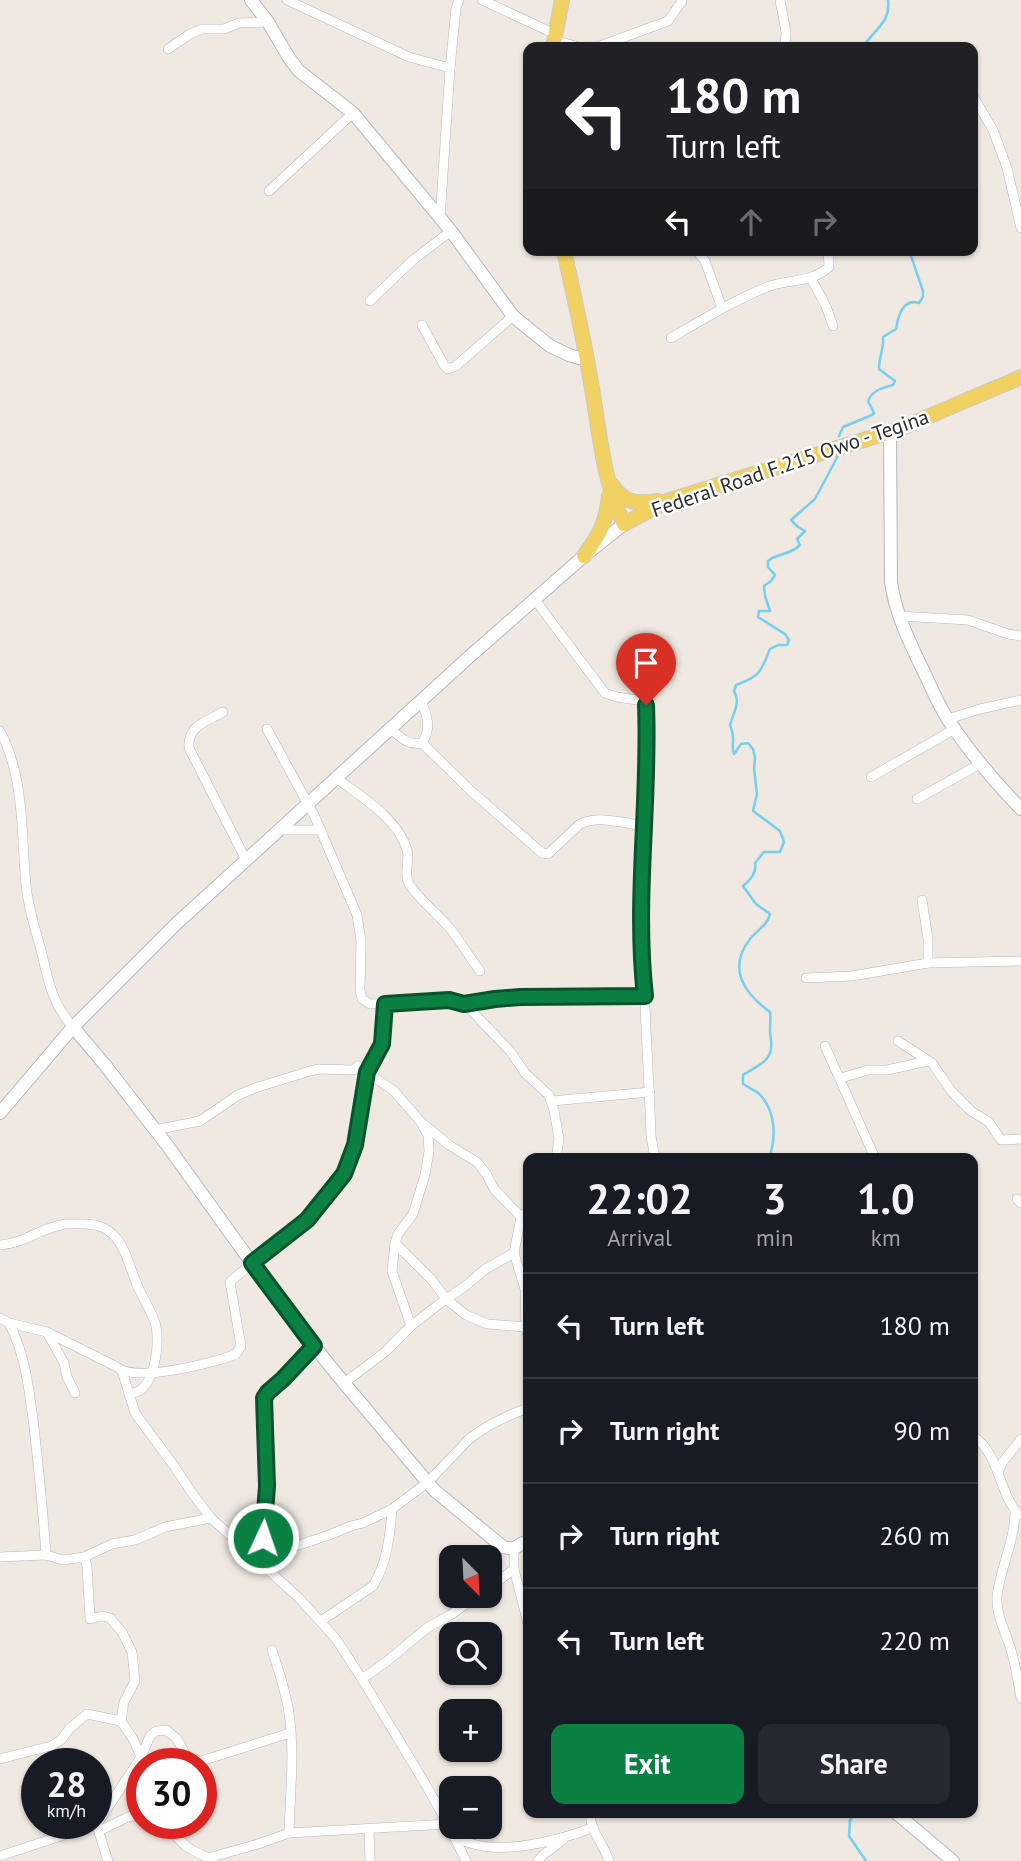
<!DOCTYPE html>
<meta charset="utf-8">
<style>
body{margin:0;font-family:"PT Sans",sans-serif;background:#242831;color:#f1f3f6;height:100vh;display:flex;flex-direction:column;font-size:26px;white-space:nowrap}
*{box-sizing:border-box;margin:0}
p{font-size:23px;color:#9ea1a6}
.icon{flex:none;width:38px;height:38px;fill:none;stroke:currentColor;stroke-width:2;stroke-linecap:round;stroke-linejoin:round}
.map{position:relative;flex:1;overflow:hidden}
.sheet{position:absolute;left:523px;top:1153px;width:455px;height:665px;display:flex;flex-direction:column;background:#171b24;border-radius:14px;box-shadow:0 2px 5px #0004}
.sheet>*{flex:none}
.guide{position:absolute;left:523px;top:42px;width:455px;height:214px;border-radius:14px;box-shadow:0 2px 5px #0004;background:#202124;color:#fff;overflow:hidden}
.needle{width:46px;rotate:156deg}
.fabs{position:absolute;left:439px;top:1545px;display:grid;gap:14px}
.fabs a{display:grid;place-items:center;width:63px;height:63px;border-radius:14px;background:#171b24;box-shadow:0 2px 5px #0004;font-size:35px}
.speed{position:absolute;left:21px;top:1748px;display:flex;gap:14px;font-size:35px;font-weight:700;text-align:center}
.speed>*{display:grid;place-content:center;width:91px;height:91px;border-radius:50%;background:#171b24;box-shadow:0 2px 5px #0004;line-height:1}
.speed small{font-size:18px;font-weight:400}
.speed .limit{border:10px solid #d22;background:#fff;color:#111}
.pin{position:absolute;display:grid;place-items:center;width:60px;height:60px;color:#fff;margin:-72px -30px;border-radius:50% 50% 50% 0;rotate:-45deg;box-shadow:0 0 7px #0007}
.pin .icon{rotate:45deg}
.me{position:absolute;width:77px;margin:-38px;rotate:3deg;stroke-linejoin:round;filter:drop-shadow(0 0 5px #0008)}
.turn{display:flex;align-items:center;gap:24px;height:147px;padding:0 28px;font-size:32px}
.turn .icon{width:91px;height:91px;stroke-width:2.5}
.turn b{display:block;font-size:49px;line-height:60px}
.lanes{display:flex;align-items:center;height:66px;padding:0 28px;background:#0003;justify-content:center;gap:35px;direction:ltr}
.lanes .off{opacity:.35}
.eta{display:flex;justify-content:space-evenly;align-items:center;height:119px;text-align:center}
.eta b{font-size:42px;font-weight:700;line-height:49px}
.primary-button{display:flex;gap:14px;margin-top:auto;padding:14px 28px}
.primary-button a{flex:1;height:80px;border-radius:14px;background:#0b8043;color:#fff;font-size:28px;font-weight:700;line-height:80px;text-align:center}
.primary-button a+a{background:#242831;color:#f1f3f6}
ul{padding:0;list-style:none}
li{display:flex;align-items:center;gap:21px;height:105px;padding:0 28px;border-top:2px solid #363941}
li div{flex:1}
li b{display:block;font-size:26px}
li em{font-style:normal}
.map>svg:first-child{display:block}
</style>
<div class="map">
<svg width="1021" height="1861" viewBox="0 0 1021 1861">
<rect width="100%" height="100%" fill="#efe9e1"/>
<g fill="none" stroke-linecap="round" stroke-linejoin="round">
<g stroke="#75cff0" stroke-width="2.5">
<path d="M 863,47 C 874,29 891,23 888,0"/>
<path d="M 839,436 L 843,427 L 872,415 L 874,413 L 868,401 C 872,390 883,388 893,385 L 895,381 L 879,369 C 879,357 884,348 883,337 L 896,329 C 898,316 903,298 919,303 L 923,297 L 923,291 L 909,250"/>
<path d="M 769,1158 C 776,1139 776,1114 762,1097 C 758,1091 749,1088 743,1084 L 743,1075 C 754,1067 770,1063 771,1048 C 772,1042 770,1036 770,1030 C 770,1023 771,1019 770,1012 C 744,993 727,969 750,939 C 757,930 767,926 770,914 L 756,904 L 743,886 C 750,880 757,873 755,863 L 764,852 L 780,852 L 784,842 L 780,831 L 753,811 L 757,794 L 754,769 L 755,758 L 753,749 L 748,743 L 741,744 L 734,754 C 730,745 737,740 730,725 C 733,714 741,702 734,691 L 736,685 C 761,676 761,671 770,649 L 778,645 L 787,645 L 789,640 L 785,634 L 758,617 L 759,611 L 770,611 L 765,596 L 764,586 L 771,581 L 775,575 L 768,567 L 768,561 C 777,553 789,556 800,545 L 797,539 L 805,531 L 798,527 L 791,520 L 815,499 L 839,454"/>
<path d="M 856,1813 L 850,1820 L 849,1836 L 866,1861"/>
</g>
<defs>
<g id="street">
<path d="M 287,0 L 409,57 L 450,68 L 456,8 L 459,0"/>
<path d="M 482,0 L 555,34"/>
<path d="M 780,0 L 786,32 L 785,47"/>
<path d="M 554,40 L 579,47"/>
<path d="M 597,47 L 668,21 L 682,1"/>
<path d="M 168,49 L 190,34 L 202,29 L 224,29 L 239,23 L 268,22"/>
<path d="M 973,96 L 993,130 L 1007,168 L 1021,228"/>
<path d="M 269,191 L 353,113"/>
<path d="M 440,219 L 450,68"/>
<path d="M 696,250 L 705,261 L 722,308"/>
<path d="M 811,278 L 826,306 L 833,326"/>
<path d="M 370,301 L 413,260 L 451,231"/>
<path d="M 422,325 L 444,365 L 448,369 L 456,366 L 513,316"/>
<path d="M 671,338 C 702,320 733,301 767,287 C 788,279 812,283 829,267 L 828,250"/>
<path d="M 535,600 L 605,693 L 617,697 L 644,701 L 646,705 C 649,764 642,822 642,881 C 641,966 648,1051 651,1136 L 655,1158"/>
<path d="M 899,616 L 968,620 L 1008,634 L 1021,636"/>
<path d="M 421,700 C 427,715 432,729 422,743"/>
<path d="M 223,712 C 206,722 187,726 189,748 L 246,860"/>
<path d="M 948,719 L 980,709 L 1021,700"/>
<path d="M 390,728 C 400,737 408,746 422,743"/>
<path d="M 267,729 L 314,815 L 357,915 L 361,941 L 360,990 L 362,999 L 370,1004 L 449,1000 L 465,1004 L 520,997 L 645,996"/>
<path d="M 0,731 C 25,778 21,834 26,885 C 28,908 36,931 42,954 C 48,981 53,1005 73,1027"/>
<path d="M 422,743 L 470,790 L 542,853 L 548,854 L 580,824 C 599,815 624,823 644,826"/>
<path d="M 871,777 L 955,729"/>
<path d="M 336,778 C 360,796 399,819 407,850 C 410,861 404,873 408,882 C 415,896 441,917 452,931 C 462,944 470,958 480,971"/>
<path d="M 917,799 L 980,764"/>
<path d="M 280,830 L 321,830"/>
<path d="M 922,900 L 928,939 L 928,963"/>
<path d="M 806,978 L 852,976 L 928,963 L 1021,961"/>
<path d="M 465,1004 L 510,1051 L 525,1073 L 549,1095 L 554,1110 L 559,1139 L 556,1158"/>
<path d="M 898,1041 L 932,1063 L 952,1092 L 971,1111 L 989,1122 L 1001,1140 L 1021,1139"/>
<path d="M 825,1046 L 875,1158"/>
<path d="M 841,1078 L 868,1070 L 887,1070 L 928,1061"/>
<path d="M 552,1101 L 650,1092"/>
<path d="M 155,1130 L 200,1121 L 238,1095 L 258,1087 L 310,1071 L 319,1069 L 354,1070 L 358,1066 L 394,1091 L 421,1122 L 449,1145 L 477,1162 L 487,1175 L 494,1189 L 528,1224"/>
<path d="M 1017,1199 L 1021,1203"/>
<path d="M 528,1211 L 521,1217 L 514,1253 L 525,1289 L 526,1327 L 528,1336"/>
<path d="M 395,1243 L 431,1279 L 447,1300 L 466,1315 L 487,1324 L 526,1327"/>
<path d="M 0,1245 C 22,1244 39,1229 61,1225 C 68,1223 75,1224 82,1224 C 89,1224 98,1225 104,1228 C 124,1238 128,1263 136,1282 C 141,1297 152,1310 156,1326 C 159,1343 156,1375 143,1388 C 139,1392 134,1393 129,1394"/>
<path d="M 0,1318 L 9,1323 L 47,1332 L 117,1367 C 134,1383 215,1363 236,1354 L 241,1346 L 230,1282 L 252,1263 L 307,1221 L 344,1174 L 355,1145 L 367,1072 L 382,1043 L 385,1004"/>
<path d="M 9,1323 C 26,1356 29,1390 34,1427 C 39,1470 43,1512 46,1555"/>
<path d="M 411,1326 L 392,1271 L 395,1243 L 398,1234 L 413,1214 L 425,1175 L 429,1151 L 428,1135 L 423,1126"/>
<path d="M 48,1334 L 64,1363 L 67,1377 L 75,1393"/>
<path d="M 122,1371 L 135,1413 L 174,1466 L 192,1493 L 211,1518 L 299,1598 L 336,1639 L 362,1679 L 427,1787 L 448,1824 L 466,1861"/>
<path d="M 344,1383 L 385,1352 L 411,1326 L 438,1305 L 468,1284 L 484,1270 L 514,1253"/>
<path d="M 973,1436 C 1000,1454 998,1492 1019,1515"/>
<path d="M 998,1473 L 1002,1463 L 1021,1439"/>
<path d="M 1015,1511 C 1015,1541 1000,1568 997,1597 C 996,1616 1006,1632 1011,1650 C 1016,1666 1018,1682 1021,1698"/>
<path d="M 514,1549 L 514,1569 L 528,1624"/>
<path d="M 0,1557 L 46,1555 L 63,1560 L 84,1557 L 112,1544 L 135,1540 L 165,1527 L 211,1518"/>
<path d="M 84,1557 L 87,1566 L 90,1619 L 102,1616 L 110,1618 L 122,1632 L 132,1652 L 135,1681 L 124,1702 L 121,1721"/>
<path d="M 266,1560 L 263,1538 L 267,1460 L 264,1398 L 268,1392 L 283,1379 L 314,1346"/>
<path d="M 263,1564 L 275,1555 L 290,1548 L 329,1535 L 351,1526 L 363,1523 L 392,1509 L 427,1483 L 470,1438 L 488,1426 L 510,1415 L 528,1408"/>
<path d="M 490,1587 L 514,1569"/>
<path d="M 321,1621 L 373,1586 C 387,1563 390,1536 392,1509"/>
<path d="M 272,1650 C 279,1671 286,1692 289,1713 C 295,1753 290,1794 289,1833"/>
<path d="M 362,1679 L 386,1662 L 427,1628 L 450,1615 L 478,1596"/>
<path d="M 0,1759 L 51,1746 L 61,1740 L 70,1728 L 87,1714 L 121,1721 L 133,1739 L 141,1757"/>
<path d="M 590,1813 C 591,1833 603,1842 609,1861"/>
<path d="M 167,1824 C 184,1847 186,1848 213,1860"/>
<path d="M 97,1826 L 108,1861"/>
<path d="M 369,1829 L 370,1861"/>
<path d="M 99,1831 L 128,1817 L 142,1814"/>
<path d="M 453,1836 C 459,1839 466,1842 473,1844 C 507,1854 560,1840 592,1828"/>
<path d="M 0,1856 L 97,1824 L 141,1757 L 150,1736 L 156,1731 L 166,1730 C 168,1732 174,1736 176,1738 C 185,1750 183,1759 201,1761 L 290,1733"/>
<path d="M 208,1858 L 258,1844 L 289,1833 L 448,1824"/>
<path d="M 538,1861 L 543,1855 L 563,1840"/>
</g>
<g id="secondary">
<path d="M 251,0 L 268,22 L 289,58 L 299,71 L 353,113 L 451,231 L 513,316 L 550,346 L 569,355 L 579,358 L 587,357"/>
<path d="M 890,432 L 891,582 C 895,612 909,641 922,668 C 931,686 938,705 949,721 C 970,753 995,782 1021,809"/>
<path d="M 73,1027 L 105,1065 L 167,1145 L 269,1287 L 314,1346 L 344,1383 L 434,1490 L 503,1547 L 514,1549 C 518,1546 522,1541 528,1544"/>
<path d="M 0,1113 L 73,1027 L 176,924 L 469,657 L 584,556 L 624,524"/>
<path d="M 896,1813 L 953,1861"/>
</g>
<g id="primary">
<path d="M 553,47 L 562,0"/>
<path d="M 564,250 C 573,293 583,334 590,377 C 599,425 602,480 624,524 L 667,501 L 899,429 L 1021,377"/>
<path d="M 612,485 C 625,504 637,504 658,501"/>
<path d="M 584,556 C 600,534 606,523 609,496"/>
</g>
</defs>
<use href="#street" stroke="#b4b7c1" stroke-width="10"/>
<use href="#secondary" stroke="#b4b7c1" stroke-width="14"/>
<use href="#primary" stroke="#c9c9c9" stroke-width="16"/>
<use href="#street" stroke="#fff" stroke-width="9"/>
<use href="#secondary" stroke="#fff" stroke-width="12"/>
<use href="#primary" stroke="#f2d163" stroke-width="14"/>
</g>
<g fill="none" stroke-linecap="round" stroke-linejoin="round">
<defs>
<path id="route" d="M 263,1538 L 267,1486 L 264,1398 L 268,1392 L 283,1379 L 314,1346 L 252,1263 L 307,1220 L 344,1174 L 355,1145 L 367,1072 L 382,1044 L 385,1004 L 449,1000 L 464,1004 L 495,999 L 520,997 L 645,996 C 634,899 650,802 646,705"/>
</defs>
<use href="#route" stroke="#07532c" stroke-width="18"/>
<use href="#route" stroke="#0b8043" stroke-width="12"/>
</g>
<g text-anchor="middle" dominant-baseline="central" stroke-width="5" stroke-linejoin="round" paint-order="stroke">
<g font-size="21" fill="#2e2e2e" stroke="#fff">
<text transform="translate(790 463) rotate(-19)">Federal Road F.215 Owo - Tegina</text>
</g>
</g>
</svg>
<div class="fabs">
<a><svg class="needle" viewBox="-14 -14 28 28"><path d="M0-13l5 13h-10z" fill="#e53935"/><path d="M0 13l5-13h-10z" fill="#9ea1a6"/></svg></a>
<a><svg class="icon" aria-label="search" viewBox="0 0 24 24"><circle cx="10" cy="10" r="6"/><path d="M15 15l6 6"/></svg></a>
<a>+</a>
<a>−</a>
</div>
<div class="speed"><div>28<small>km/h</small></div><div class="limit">30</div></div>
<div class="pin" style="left:646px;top:705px;background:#d93025"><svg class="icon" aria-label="arrive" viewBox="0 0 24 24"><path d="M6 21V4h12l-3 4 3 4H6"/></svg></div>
<svg class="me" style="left:263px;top:1538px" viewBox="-20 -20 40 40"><circle r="17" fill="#0b8043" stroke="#fff" stroke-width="3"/><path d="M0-11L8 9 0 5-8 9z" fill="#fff"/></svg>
<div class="guide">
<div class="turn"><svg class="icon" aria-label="left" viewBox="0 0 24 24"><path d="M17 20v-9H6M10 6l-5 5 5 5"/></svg><div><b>180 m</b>Turn left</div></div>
<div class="lanes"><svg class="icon" aria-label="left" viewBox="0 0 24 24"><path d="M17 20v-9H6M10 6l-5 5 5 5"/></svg><svg class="icon off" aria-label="ahead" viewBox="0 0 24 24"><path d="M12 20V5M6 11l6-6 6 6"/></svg><svg class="icon off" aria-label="right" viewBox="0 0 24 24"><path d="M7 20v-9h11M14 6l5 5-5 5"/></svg></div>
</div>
<section class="sheet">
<div class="eta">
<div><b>22:02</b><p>Arrival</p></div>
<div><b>3</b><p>min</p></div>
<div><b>1.0</b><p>km</p></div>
</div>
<ul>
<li><svg class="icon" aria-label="left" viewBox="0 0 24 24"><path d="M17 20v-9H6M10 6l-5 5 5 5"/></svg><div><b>Turn left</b></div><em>180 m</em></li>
<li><svg class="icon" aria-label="right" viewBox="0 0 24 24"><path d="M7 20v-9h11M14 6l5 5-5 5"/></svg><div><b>Turn right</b></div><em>90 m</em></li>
<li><svg class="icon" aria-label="right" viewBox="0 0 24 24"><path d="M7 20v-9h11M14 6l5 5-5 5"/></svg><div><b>Turn right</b></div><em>260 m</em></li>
<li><svg class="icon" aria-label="left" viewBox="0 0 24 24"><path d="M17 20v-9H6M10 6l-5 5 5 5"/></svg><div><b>Turn left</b></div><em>220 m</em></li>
</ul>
<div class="primary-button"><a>Exit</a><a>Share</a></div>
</section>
</div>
